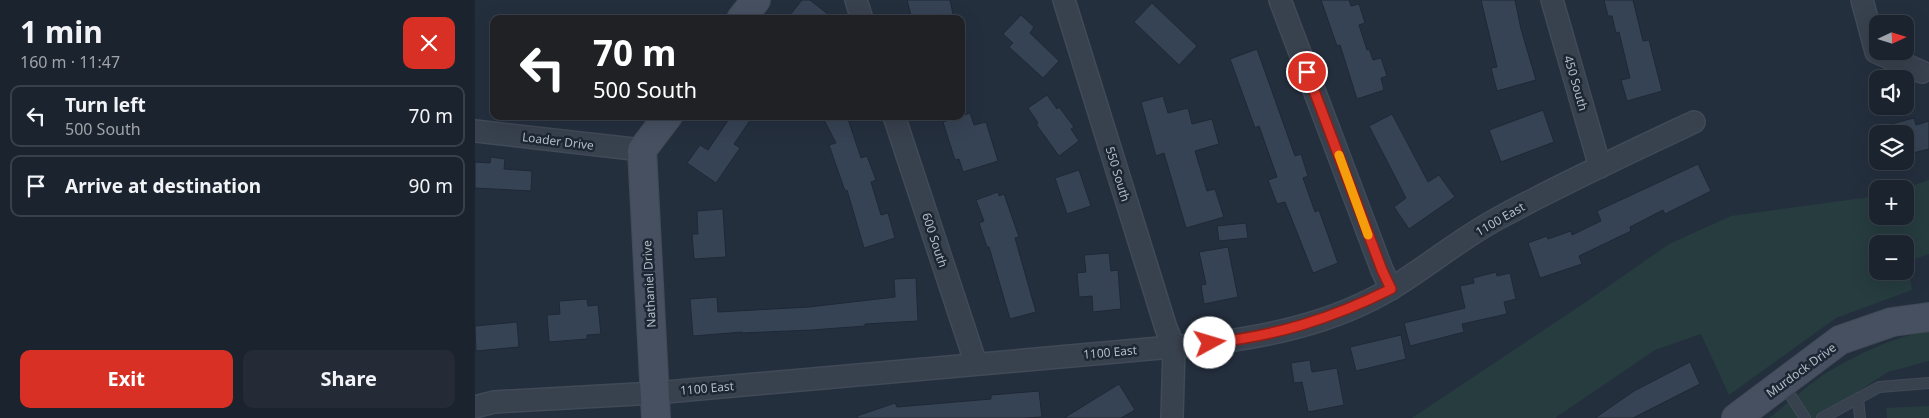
<!DOCTYPE html>
<meta charset="utf-8">
<style>
body{margin:0;font-family:"Noto Sans",sans-serif;background:#242b36;color:#f1f3f6;height:100vh;display:flex;flex-direction:column;font-size:19px;white-space:nowrap}
*{box-sizing:border-box;margin:0}
p{font-size:16px;color:#a0a4aa}
.icon{flex:none;width:28px;height:28px;fill:none;stroke:currentColor;stroke-width:2;stroke-linecap:round;stroke-linejoin:round}
.map{position:relative;flex:1;overflow:hidden}
.panel{display:flex;flex-direction:column;background:#1b232e;width:475px}
.panel>*{flex:none}
.guide{position:absolute;left:15px;top:15px;width:475px;height:105px;border-radius:10px;box-shadow:0 5px 20px #0002,0 0 0 1px #39404a;background:#202124;color:#fff;overflow:hidden}
.needle{width:32px;rotate:86deg}
.fabs{position:absolute;left:1394px;top:15px;display:grid;gap:10px}
.fabs a{display:grid;place-items:center;width:45px;height:45px;border-radius:10px;background:#1b232e;box-shadow:0 5px 20px #0002,0 0 0 1px #39404a;font-size:25px}
.pin{position:absolute;display:grid;place-items:center;width:42px;height:42px;color:#fff;margin:-21px;border:2px solid #fff;border-radius:50%;box-shadow:0 1px 5px #0007}
.me{position:absolute;width:55px;margin:-28px;rotate:84deg;stroke-linejoin:round;filter:drop-shadow(0 0 4px #0008)}
.turn{display:flex;align-items:center;gap:18px;height:105px;padding:0 20px;font-size:22px}
.turn .icon{width:65px;height:65px;stroke-width:2.5}
.turn b{display:block;font-size:35px;line-height:42px}
.round{display:grid;place-items:center;flex:none;width:52px;height:52px;border-radius:10px;background:#242b36}
.headline{display:flex;align-items:center;justify-content:space-between;height:85px;padding:0 20px}
h1{font-size:30px;font-weight:700;line-height:38px}
.button{display:flex;gap:10px;margin-top:auto;padding:10px 20px}
.button a{flex:1;height:58px;border-radius:10px;background:#d93025;color:#fff;font-size:20px;font-weight:700;line-height:58px;text-align:center}
.button a+a{background:#242b36;color:#f1f3f6}
ul{padding:0;list-style:none}
li{display:flex;align-items:center;gap:15px;height:62px;margin:0 10px 8px;padding:0 10px;border:2px solid #39404a;border-radius:10px}
li div{flex:1}
li b{display:block;font-size:19px}
li em{font-style:normal}
main{display:flex;flex:1;min-height:0}
.map>svg:first-child{display:block}
</style>
<main>
<section class="panel">
<div class="headline"><div><h1>1 min</h1><p>160 m · 11:47</p></div><a class="round" style="background:#d93025;color:#fff"><svg class="icon" aria-label="close" viewBox="0 0 24 24"><path d="M6 6l12 12M18 6L6 18"/></svg></a></div>
<ul>
<li><svg class="icon" aria-label="left" viewBox="0 0 24 24"><path d="M17 20v-9H6M10 6l-5 5 5 5"/></svg><div><b>Turn left</b><p>500 South</p></div><em>70 m</em></li>
<li><svg class="icon" aria-label="arrive" viewBox="0 0 24 24"><path d="M6 21V4h12l-3 4 3 4H6"/></svg><div><b>Arrive at destination</b></div><em>90 m</em></li>
</ul>
<div class="button"><a>Exit</a><a>Share</a></div>
</section>
<div class="map">
<svg width="1454" height="418" viewBox="0 0 1454 418">
<rect width="100%" height="100%" fill="#242f3e"/>
<g fill="#263c3f" fill-rule="evenodd">
<path d="M 1454,180 L 1454,254 L 1432,262 L 1437,290 L 1361,318 L 1254,395 L 1226,334 L 1180,350 L 1080,418 L 937,418 L 1111,302 L 1194,244 L 1256,216 L 1402,196 L 1402,216 L 1430,216 L 1430,189 L 1427,189 ZM 1402,244 L 1430,244 L 1430,271 L 1402,271 Z"/>
<path d="M 1454,332 L 1454,361 L 1413,372 L 1342,418 L 1294,418 C 1312,404 1329,388 1348,375 C 1375,358 1422,334 1454,332 Z"/>
<path d="M 1454,406 L 1454,418 L 1412,418 L 1411,408 Z"/>
</g>
<g fill="#364354" stroke="#1f2835">
<path d="M 327,0 L 335,0 L 359,19 L 312,19 Z"/>
<path d="M 432,0 L 475,0 L 479,19 L 437,19 Z"/>
<path d="M 846,0 L 874,0 L 876,6 L 884,4 L 890,23 L 884,25 L 892,50 L 894,49 L 898,60 L 906,58 L 912,76 L 906,78 L 909,90 L 882,99 L 865,45 L 862,46 Z"/>
<path d="M 1006,0 L 1040,0 L 1046,29 L 1061,80 L 1022,91 L 1016,68 L 1022,67 Z"/>
<path d="M 1129,0 L 1158,0 L 1168,41 L 1174,40 L 1187,91 L 1152,101 L 1146,80 L 1155,78 L 1144,32 L 1141,33 L 1137,16 L 1133,16 Z"/>
<path d="M 677,3 L 722,46 L 704,65 L 659,22 Z"/>
<path d="M 546,15 L 559,27 L 555,33 L 584,61 L 568,78 L 534,47 L 538,43 L 528,34 Z"/>
<path d="M 782,49 L 820,156 L 826,154 L 833,176 L 828,178 L 840,212 L 844,210 L 863,263 L 838,273 L 810,202 L 802,204 L 793,180 L 802,177 L 784,126 L 780,128 L 755,59 Z"/>
<path d="M 572,95 L 582,109 L 584,107 L 599,127 L 596,129 L 604,141 L 584,156 L 561,124 L 563,123 L 553,108 Z"/>
<path d="M 688,96 L 693,113 L 713,108 L 717,124 L 737,119 L 744,144 L 720,151 L 732,191 L 740,189 L 749,217 L 711,228 L 689,153 L 681,156 L 666,102 Z"/>
<path d="M 1068,110 L 1079,142 L 1026,162 L 1014,130 Z"/>
<path d="M 495,113 L 499,125 L 511,122 L 523,161 L 488,172 L 484,159 L 480,160 L 468,122 Z"/>
<path d="M 917,114 L 953,182 L 964,175 L 980,197 L 934,229 L 919,207 L 931,198 L 894,126 Z"/>
<path d="M 256,116 L 278,116 L 259,144 L 265,148 L 241,183 L 212,163 L 225,145 L 233,150 Z"/>
<path d="M 347,116 L 372,116 L 386,158 L 392,156 L 401,180 L 396,182 L 406,215 L 413,213 L 420,238 L 389,248 L 372,190 L 370,191 L 354,145 L 361,143 Z"/>
<path d="M 1439,118 L 1441,125 L 1454,121 L 1454,149 L 1430,155 L 1430,134 L 1397,134 L 1397,129 Z"/>
<path d="M 16,157 L 30,159 L 29,169 L 57,171 L 56,191 L 0,188 L 0,162 L 15,163 Z"/>
<path d="M 1223,164 L 1236,191 L 1190,214 L 1188,210 L 1155,227 L 1156,231 L 1104,256 L 1107,264 L 1065,278 L 1053,243 L 1072,236 L 1073,239 L 1096,231 L 1097,235 L 1126,221 L 1122,211 Z"/>
<path d="M 604,170 L 616,206 L 592,214 L 580,178 Z"/>
<path d="M 523,192 L 524,196 L 529,194 L 544,237 L 540,238 L 561,312 L 535,319 L 514,247 L 512,247 L 504,223 L 509,221 L 501,200 Z"/>
<path d="M 248,209 L 251,257 L 219,259 L 217,234 L 223,234 L 222,211 Z"/>
<path d="M 771,223 L 773,238 L 744,241 L 742,226 Z"/>
<path d="M 753,247 L 763,297 L 729,304 L 726,285 L 731,284 L 724,252 Z"/>
<path d="M 634,253 L 636,271 L 643,270 L 646,309 L 618,312 L 617,296 L 604,297 L 602,273 L 611,272 L 609,255 Z"/>
<path d="M 1021,272 L 1022,276 L 1035,273 L 1041,299 L 1029,302 L 1032,314 L 987,324 L 989,332 L 935,346 L 929,323 L 990,308 L 985,286 L 999,283 L 998,278 Z"/>
<path d="M 441,278 L 443,321 L 390,324 L 390,326 L 337,330 L 267,333 L 267,332 L 218,336 L 215,299 L 242,297 L 243,312 L 334,307 L 420,297 L 419,279 Z"/>
<path d="M 112,299 L 113,306 L 123,305 L 126,334 L 112,335 L 112,339 L 74,342 L 72,315 L 85,314 L 84,301 Z"/>
<path d="M 42,322 L 44,347 L 1,351 L 0,326 Z"/>
<path d="M 926,335 L 931,359 L 881,371 L 875,347 Z"/>
<path d="M 835,360 L 837,372 L 862,368 L 869,405 L 833,412 L 827,382 L 819,383 L 816,363 Z"/>
<path d="M 1215,362 L 1225,384 L 1158,418 L 1120,418 L 1159,391 Z"/>
<path d="M 644,384 L 660,410 L 646,418 L 589,418 Z"/>
<path d="M 564,391 L 567,417 L 551,418 L 383,418 L 382,416 L 420,403 L 422,407 L 516,399 L 516,395 Z"/>
</g>
<g fill="none" stroke-linecap="round" stroke-linejoin="round">
<defs>
<g id="lane">
<path d="M 1308,384 L 1330,418"/>
<path d="M 1383,398 L 1385,418"/>
<path d="M 1347,418 L 1404,387 L 1454,383"/>
</g>
<g id="street">
<path d="M 381,0 L 387,19"/>
<path d="M 589,0 L 691,328 L 699,347 L 697,418"/>
<path d="M 805,0 L 907,270 L 916,289"/>
<path d="M 1077,0 L 1125,167"/>
<path d="M 1387,0 L 1401,52 L 1447,72"/>
<path d="M 419,116 L 501,364"/>
<path d="M 0,131 L 167,150"/>
<path d="M 0,407 L 19,402 L 180,393 L 719,345 C 787,338 858,324 917,288 C 953,266 985,239 1022,219 C 1086,184 1153,153 1219,122"/>
</g>
<g id="secondary">
<path d="M 266,19 L 281,0"/>
<path d="M 181,418 L 167,150 L 193,116"/>
<path d="M 1261,418 L 1365,340 L 1417,322 L 1454,317"/>
</g>
</defs>
<use href="#lane" stroke="#414a57" stroke-width="12"/>
<use href="#street" stroke="#414a57" stroke-width="24"/>
<use href="#secondary" stroke="#414a57" stroke-width="30"/>
<use href="#lane" stroke="#38414e" stroke-width="10"/>
<use href="#street" stroke="#38414e" stroke-width="21"/>
<use href="#secondary" stroke="#465061" stroke-width="28"/>
</g>
<g fill="none" stroke-linecap="round" stroke-linejoin="round">
<defs>
<path id="route" d="M 735,343 C 801,336 856,319 916,289 L 907,270 L 832,72"/>
</defs>
<use href="#route" stroke="#8d1f18" stroke-width="12"/>
<use href="#route" stroke="#d93025" stroke-width="9"/>
<path stroke="#f59e0b" stroke-width="9" d="M 864,155 L 893,235"/>
</g>
<g text-anchor="middle" dominant-baseline="central" stroke-width="5" stroke-linejoin="round" paint-order="stroke">
<g font-size="12" fill="#b4bcc9" stroke="#1d2633">
<text transform="translate(1101 83) rotate(74)">450 South</text>
<text transform="translate(83 141) rotate(7)">Loader Drive</text>
<text transform="translate(643 174) rotate(73)">550 South</text>
<text transform="translate(1025 219) rotate(-30)">1100 East</text>
<text transform="translate(460 240) rotate(72)">600 South</text>
<text transform="translate(174 284) rotate(-93)">Nathaniel Drive</text>
<text transform="translate(635 352) rotate(-5)">1100 East</text>
<text transform="translate(1326 370) rotate(-36)">Murdock Drive</text>
<text transform="translate(232 388) rotate(-5)">1100 East</text>
</g>
</g>
</svg>
<div class="fabs">
<a><svg class="needle" viewBox="-14 -14 28 28"><path d="M0-13l5 13h-10z" fill="#e53935"/><path d="M0 13l5-13h-10z" fill="#a0a4aa"/></svg></a>
<a><svg class="icon" aria-label="sound" viewBox="0 0 24 24"><path d="M4 9h4l5-4v14l-5-4H4zM17 9q2 3 0 6"/></svg></a>
<a><svg class="icon" aria-label="layers" viewBox="0 0 24 24"><path d="M12 4l9 5-9 5-9-5zM3 14l9 5 9-5"/></svg></a>
<a>+</a>
<a>−</a>
</div>
<div class="pin" style="left:832px;top:72px;background:#d93025"><svg class="icon" aria-label="arrive" viewBox="0 0 24 24"><path d="M6 21V4h12l-3 4 3 4H6"/></svg></div>
<svg class="me" style="left:735px;top:343px" viewBox="-20 -20 40 40"><circle r="19" fill="#fff"/><path d="M0-13L10 11 0 6-10 11z" fill="#d93025"/></svg>
<div class="guide">
<div class="turn"><svg class="icon" aria-label="left" viewBox="0 0 24 24"><path d="M17 20v-9H6M10 6l-5 5 5 5"/></svg><div><b>70 m</b>500 South</div></div>
</div>
</div>
</main>
